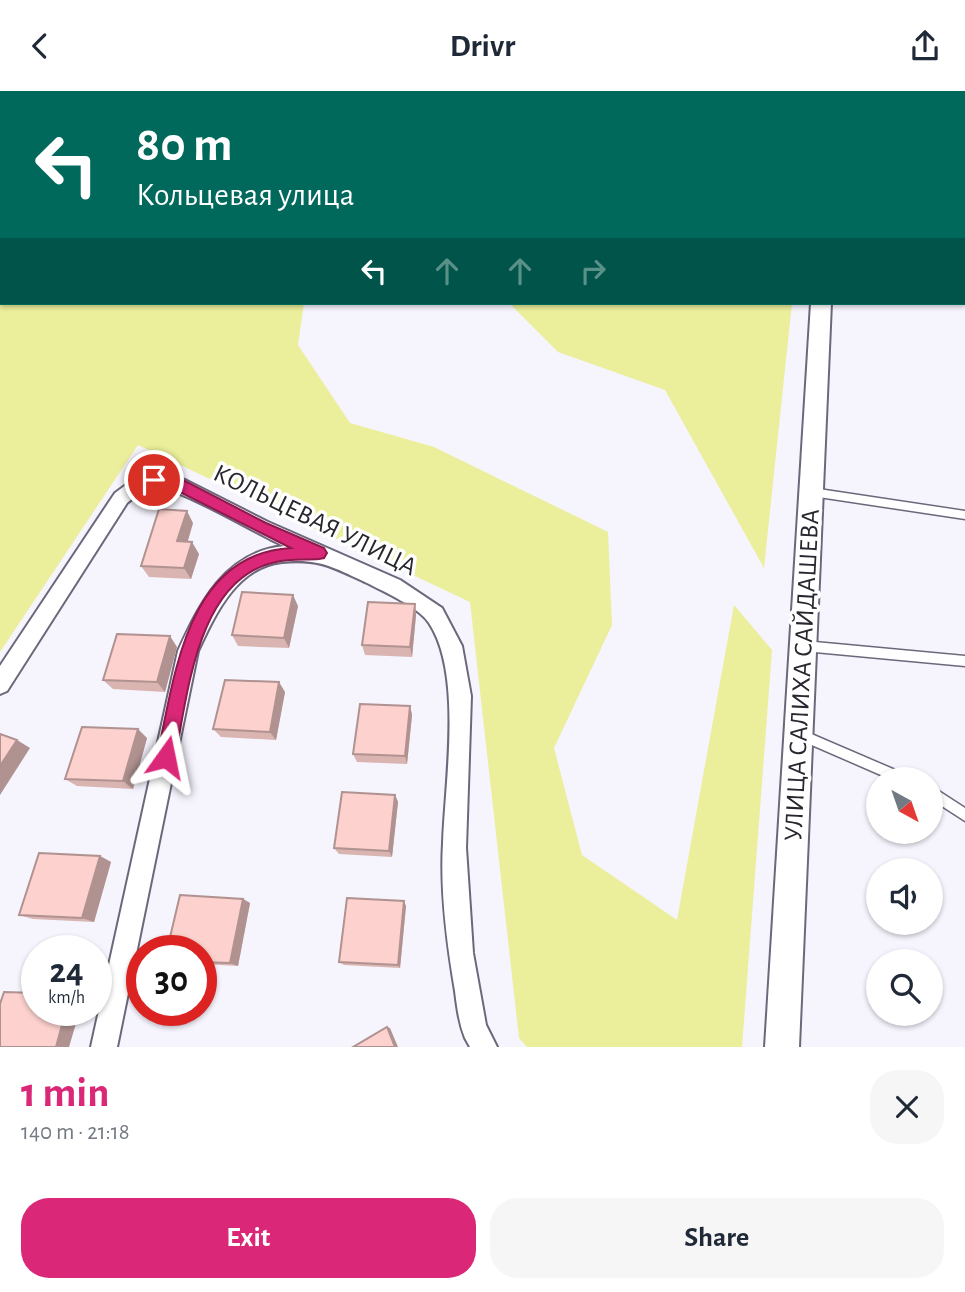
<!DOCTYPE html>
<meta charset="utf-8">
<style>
body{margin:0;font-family:"Alegreya Sans",sans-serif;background:#f6f6f7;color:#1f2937;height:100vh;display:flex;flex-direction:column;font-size:26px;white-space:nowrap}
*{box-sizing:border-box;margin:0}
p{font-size:23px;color:#747a83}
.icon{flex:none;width:38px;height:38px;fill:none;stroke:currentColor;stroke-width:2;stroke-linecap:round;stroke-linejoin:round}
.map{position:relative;height:956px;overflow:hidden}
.sheet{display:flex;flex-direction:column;background:#fff;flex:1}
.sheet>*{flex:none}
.banner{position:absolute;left:0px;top:0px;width:966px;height:214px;box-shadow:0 2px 5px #0004;background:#00695c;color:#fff;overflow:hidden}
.needle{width:46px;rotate:140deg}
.controls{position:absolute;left:866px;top:676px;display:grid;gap:14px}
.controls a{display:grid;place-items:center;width:77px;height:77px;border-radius:50%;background:#fff;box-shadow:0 2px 5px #0004;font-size:35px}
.speed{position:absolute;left:21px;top:844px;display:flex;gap:14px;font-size:35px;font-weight:700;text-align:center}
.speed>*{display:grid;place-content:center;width:91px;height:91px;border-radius:50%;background:#fff;box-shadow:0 2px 5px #0004;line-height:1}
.speed small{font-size:18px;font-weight:400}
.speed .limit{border:10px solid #d22;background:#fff;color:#111}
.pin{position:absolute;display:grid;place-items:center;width:60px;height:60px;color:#fff;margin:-30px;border:4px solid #fff;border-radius:50%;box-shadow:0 2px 7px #0007}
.me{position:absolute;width:77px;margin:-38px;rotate:12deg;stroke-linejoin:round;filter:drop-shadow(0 0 5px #0008)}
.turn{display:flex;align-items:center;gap:24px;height:147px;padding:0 21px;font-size:32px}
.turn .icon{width:91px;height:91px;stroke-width:2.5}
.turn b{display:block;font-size:49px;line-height:60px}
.lanes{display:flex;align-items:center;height:66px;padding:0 21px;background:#0003;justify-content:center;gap:35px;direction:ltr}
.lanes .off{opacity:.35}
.round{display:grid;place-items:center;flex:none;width:74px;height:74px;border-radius:28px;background:#f6f6f7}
.overview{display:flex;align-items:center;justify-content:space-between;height:119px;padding:0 21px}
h1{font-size:42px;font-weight:700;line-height:52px;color:#db2777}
.primary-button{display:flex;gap:14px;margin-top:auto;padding:14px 21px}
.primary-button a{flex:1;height:80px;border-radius:28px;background:#db2777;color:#fff;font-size:28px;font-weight:700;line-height:80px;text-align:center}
.primary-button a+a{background:#f6f6f7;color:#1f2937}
header{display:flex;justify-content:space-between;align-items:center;height:91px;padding:0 21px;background:#fff;font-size:32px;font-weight:700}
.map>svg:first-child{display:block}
</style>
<header><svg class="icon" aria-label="back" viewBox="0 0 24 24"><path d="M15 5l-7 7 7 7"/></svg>Drivr<svg class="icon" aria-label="share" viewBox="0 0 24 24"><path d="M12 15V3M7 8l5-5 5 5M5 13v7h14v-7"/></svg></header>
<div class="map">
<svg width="965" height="956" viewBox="0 0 965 956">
<rect width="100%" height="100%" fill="#f6f4fd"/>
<g fill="#ebee9a">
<path d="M 0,183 L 2,212 L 304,212 L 298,254 L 350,332 L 434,356 L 608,441 L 612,534 L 554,657 L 582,764 L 677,829 L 734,514 L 772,559 L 742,956 L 527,956 L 519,947 L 470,511 L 138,354 L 0,561 Z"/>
<path d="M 509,212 L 792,212 L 764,477 L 665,299 L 558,261 Z"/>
</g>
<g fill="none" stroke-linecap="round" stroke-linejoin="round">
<defs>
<g id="service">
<path d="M 470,0 L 481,0 L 478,2 L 466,2 Z"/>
<path d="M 812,397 L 965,420 L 965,428 L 812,405 L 807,401 Z"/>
<path d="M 804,550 L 965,565 L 965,575 L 804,560 L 800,558 L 799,555 L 800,552 Z"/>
<path d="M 802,639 L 907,684 L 908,688 L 890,688 L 798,648 L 797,644 L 798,640 Z"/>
<path d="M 931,695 L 965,717 L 965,730 L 931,708 Z"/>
</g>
<g id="minor">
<rect x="964" y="198" width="1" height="10"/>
<path d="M 154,382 L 185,389 L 268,431 L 400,489 L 442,517 L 462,555 L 471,605 L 466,757 L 473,862 L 486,934 L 497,956 L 470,956 L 465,947 C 459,932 457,916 455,900 C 447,853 440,801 443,752 C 445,691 463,583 429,532 C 420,517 383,500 367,492 C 334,477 320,467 282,471 C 236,476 215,524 198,560 L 117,956 L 91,956 L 178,560 C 200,512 225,461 284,455 C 255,442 181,397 155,396 C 145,396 135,406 127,412 L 7,600 L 0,603 L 0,575 L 115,402 L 134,388 Z"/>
</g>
<g id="tertiary">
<rect x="809" y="0" width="16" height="2"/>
<path d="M 811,212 L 831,212 L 799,956 L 765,956 Z"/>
</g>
</defs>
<use href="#service" stroke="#6d677b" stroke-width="3"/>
<use href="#minor" stroke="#6d677b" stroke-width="4"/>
<use href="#tertiary" stroke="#6d677b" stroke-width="4"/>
<use href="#service" fill="#fff" fill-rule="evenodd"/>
<use href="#minor" fill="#fff" fill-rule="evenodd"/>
<use href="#tertiary" fill="#fff" fill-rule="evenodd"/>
</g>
<g fill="#d9b4b1">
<path d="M 193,432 L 188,450 L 199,463 L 191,488 L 149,486 L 141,475 Z"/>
<path d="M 415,513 L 416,524 L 412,566 L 365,564 L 362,554 Z"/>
<path d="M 298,515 L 289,557 L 238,555 L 232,544 Z"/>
<path d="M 177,556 L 165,601 L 113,598 L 103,589 Z"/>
<path d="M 285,601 L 276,649 L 221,646 L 213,638 Z"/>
<path d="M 410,615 L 412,624 L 407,673 L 357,671 L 353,663 Z"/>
<path d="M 147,647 L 133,698 L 77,695 L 65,688 Z"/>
<path d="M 395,704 L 398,711 L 392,766 L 339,763 L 334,757 Z"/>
<path d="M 100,765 L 111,771 L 94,831 L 33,828 L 19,824 Z"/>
<path d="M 243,808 L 250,812 L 238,875 L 201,873 L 201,859 Z"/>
<path d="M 406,815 L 400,877 L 344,874 L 339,871 Z"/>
</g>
<g fill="#b09290">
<path d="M 187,420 L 193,432 L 184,462 L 177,450 Z"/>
<path d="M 192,451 L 199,463 L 191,488 L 184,477 Z"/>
<path d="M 293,504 L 298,515 L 289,557 L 284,547 Z"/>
<path d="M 415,513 L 416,524 L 412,566 L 410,556 Z"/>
<path d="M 170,545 L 177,556 L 165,601 L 157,591 Z"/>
<path d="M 279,591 L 285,601 L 276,649 L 270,641 Z"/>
<path d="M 410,615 L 412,624 L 407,673 L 405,665 Z"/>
<path d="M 138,638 L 147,647 L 133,698 L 123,690 Z"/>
<path d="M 17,649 L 30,657 L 0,704 L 0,675 Z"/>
<path d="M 395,704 L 398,711 L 392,766 L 389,760 Z"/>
<path d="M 100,765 L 111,771 L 94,831 L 82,827 Z"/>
<path d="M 243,808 L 250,812 L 238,875 L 230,872 Z"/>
<path d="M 404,810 L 406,815 L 400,877 L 398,874 Z"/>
<path d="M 66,919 L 80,919 L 69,956 L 56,956 Z"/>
<path d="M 387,936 L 390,937 L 398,956 L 395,956 Z"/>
</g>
<g fill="#fcd1ce" stroke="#b09290" stroke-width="2">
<path d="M 159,418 L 187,420 L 177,450 L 192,451 L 184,477 L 141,475 Z"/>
<path d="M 242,501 L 293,504 L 284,547 L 232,544 Z"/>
<path d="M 368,511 L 415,513 L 410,556 L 362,554 Z"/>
<path d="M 117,543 L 170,545 L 157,591 L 103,589 Z"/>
<path d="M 225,589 L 279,591 L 270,641 L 213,638 Z"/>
<path d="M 360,613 L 410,615 L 405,665 L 353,663 Z"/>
<path d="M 82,636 L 138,638 L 123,690 L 65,688 Z"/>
<path d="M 0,643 L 17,649 L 0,675 Z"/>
<path d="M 342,701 L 395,704 L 389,760 L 334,757 Z"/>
<path d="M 39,762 L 100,765 L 82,827 L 19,824 Z"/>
<path d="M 180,804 L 243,808 L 230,872 L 201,871 L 201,859 L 167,859 Z"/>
<path d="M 347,807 L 404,810 L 398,874 L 339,871 Z"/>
<path d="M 4,901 L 37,902 L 37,919 L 66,919 L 56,956 L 0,956 L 0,913 Z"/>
<path d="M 387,936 L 395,956 L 353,956 Z"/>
</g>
<path fill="#db2777" stroke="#8e194d" stroke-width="2" d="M 154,383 L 185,390 L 266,432 L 324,457 L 327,462 L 324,467 L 319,468 C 305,469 289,468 276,471 C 197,487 188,603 175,666 L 172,672 L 166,674 L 159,672 L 157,666 C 175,584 186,463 291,457 L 176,399 L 149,394 L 146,389 Z"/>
<g text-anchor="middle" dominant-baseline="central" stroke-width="7" stroke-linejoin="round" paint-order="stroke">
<g font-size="26" fill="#28262e" stroke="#fff">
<text transform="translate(315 429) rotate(26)">КОЛЬЦЕВАЯ УЛИЦА</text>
<text transform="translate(802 584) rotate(-87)">УЛИЦА САЛИХА САЙДАШЕВА</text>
</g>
</g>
</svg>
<div class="controls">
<a><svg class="needle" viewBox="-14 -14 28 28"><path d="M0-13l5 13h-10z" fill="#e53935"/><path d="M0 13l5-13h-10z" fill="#747a83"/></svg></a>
<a><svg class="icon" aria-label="sound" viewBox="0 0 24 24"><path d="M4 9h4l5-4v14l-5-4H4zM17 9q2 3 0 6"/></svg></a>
<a><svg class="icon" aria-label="search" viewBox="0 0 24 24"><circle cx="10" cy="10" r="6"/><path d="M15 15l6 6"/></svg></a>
</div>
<div class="speed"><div>24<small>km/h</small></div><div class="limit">30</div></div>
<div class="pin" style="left:154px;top:389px;background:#d93025"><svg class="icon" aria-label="arrive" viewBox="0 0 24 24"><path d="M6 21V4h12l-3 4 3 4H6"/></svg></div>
<svg class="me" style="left:166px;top:666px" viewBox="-20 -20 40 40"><path d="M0-17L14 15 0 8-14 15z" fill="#db2777" stroke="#fff" stroke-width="4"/></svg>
<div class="banner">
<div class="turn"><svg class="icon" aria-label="left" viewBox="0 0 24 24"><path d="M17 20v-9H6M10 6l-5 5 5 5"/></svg><div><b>80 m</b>Кольцевая улица</div></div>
<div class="lanes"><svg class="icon" aria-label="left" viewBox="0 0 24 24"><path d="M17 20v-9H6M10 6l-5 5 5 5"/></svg><svg class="icon off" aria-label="ahead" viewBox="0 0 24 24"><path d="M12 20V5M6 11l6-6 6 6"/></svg><svg class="icon off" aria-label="ahead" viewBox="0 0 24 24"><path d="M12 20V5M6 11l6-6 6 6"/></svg><svg class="icon off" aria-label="right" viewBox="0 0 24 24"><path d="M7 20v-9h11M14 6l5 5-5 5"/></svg></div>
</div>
</div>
<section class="sheet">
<div class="overview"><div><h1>1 min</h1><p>140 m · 21:18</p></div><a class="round"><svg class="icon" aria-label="close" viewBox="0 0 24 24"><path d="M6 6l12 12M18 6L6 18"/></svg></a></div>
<div class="primary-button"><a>Exit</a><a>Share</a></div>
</section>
